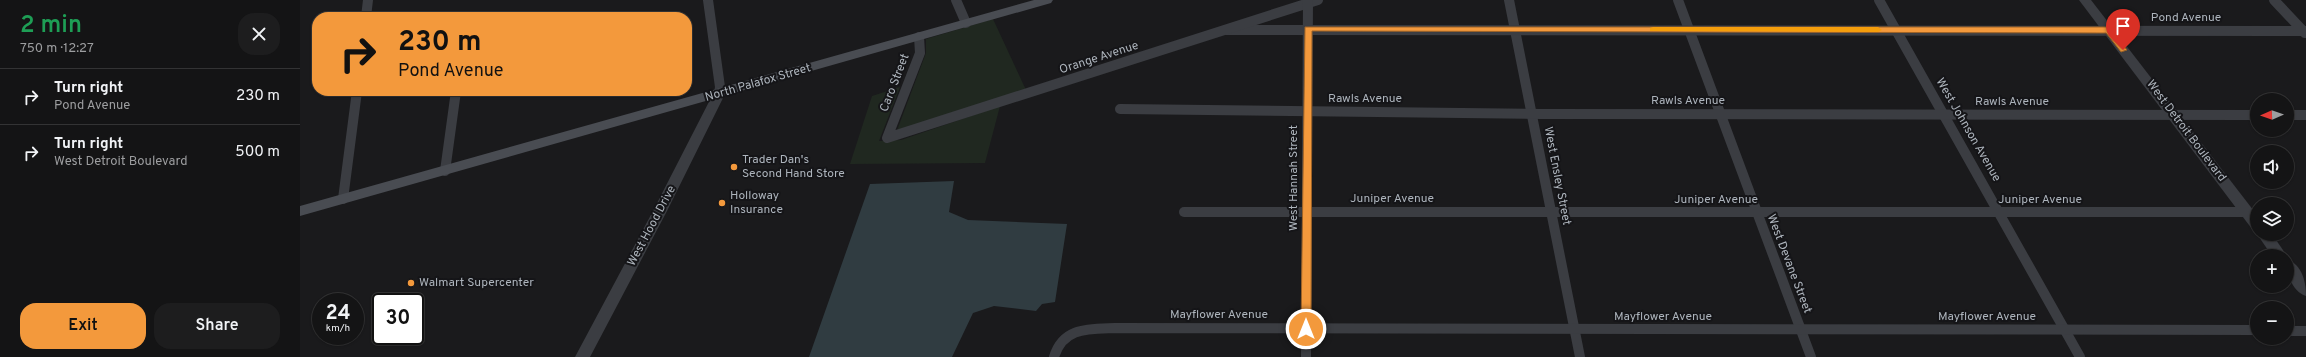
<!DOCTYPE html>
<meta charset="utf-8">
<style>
body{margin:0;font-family:Overpass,sans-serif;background:#1d1d1e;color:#f1f3f6;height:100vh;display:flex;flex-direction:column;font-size:15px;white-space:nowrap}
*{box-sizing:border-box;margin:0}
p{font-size:13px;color:#9d9ea0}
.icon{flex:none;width:22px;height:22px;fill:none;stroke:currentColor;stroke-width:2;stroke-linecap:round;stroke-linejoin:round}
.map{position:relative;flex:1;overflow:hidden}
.details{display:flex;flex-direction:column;background:#141415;width:300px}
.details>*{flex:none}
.hud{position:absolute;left:12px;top:12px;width:380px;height:84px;border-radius:16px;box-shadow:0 1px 3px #0004,0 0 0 1px #333334;background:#f3993c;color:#111;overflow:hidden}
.needle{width:26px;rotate:268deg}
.tools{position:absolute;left:1950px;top:93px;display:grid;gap:8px}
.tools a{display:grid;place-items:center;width:44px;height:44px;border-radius:50%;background:#141415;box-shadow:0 1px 3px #0004,0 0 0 1px #333334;font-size:20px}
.speed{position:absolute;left:12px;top:293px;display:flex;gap:8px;font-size:20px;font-weight:700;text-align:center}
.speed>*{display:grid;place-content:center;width:52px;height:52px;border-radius:50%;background:#141415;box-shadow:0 1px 3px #0004,0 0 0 1px #333334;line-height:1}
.speed small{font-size:10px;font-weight:400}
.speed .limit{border:2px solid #111;border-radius:6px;background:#fff;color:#111}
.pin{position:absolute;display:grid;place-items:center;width:34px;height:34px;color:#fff;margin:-41px -17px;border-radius:50% 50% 50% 0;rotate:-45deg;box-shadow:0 0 4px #0007}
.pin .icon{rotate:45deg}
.me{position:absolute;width:44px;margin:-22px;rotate:0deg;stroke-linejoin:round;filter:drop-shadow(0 0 3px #0008)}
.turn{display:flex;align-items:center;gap:14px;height:84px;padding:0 20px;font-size:18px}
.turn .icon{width:52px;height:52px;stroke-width:2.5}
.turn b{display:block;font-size:28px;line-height:34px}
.round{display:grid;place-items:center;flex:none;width:42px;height:42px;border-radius:16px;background:#1d1d1e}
.overview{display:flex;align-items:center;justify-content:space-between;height:68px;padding:0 20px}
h1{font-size:24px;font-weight:600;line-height:30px;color:#1e9e55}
.cta{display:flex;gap:8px;margin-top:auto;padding:8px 20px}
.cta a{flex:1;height:46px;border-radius:16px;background:#f3993c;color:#111;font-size:16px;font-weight:600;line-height:46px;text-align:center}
.cta a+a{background:#1d1d1e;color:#f1f3f6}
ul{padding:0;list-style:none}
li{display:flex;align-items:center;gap:12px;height:56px;padding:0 20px;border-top:1px solid #333334}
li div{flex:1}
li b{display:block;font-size:15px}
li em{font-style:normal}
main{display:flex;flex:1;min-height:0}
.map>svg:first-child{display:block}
</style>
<main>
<section class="details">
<div class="overview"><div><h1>2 min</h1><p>750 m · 12:27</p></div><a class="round"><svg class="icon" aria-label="close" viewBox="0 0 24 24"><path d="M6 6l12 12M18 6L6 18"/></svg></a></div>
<ul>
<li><svg class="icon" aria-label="right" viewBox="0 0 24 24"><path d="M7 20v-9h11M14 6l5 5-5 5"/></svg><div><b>Turn right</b><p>Pond Avenue</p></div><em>230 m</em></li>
<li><svg class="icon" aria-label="right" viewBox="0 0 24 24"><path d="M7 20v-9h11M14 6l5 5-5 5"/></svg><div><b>Turn right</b><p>West Detroit Boulevard</p></div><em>500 m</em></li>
</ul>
<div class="cta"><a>Exit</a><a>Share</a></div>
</section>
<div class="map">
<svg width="2006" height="357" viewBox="0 0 2006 357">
<rect width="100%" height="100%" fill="#1a1a1c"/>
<g fill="#202820">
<path d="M 693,19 L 726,90 L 596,133 L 626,53 L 626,39 Z"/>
<path d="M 600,87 L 579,141 L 601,140 L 700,106 L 685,163 L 550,164 L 572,96 Z"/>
</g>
<path fill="#303c41" d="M 654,181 L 649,212 L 668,220 L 767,224 L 755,302 L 742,304 L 736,311 L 694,306 L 673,313 L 652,357 L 509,357 L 570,184 Z"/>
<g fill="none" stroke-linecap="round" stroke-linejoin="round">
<g stroke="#3b3d42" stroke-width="10">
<path d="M 408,0 L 420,87 L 419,94"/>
<path d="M 656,0 L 666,23"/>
<path d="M 1209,0 L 1280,357"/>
<path d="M 1378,0 L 1511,357"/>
<path d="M 1579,0 L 1780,357"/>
<path d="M 1974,0 L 2005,33"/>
<path d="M 66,17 L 68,0"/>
<path d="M 926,30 L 2006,31"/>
<path d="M 619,37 L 620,53 L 587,138 L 1018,0"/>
<path d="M 820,109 L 1241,114 L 1957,115"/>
<path d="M 1987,115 L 2006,115"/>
<path d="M 145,171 L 156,91"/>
<path d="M 43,199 L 57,91"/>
<path d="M 884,212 L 1948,212"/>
<path d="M 1987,331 L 2006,331"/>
<path d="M 754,357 C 763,327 788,329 815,328 L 1957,330"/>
<path d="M 1006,357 L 1008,0"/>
</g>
<g fill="#3b3d42" fill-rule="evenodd">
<path d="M 1779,0 L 1791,0 L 1957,215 L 1957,230 L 1952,229 Z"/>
<path d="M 419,90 L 425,94 L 367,211 L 290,357 L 275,357 L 353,211 L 413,94 Z"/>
<path d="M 1957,234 L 1972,234 L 1987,256 L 1972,256 Z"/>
<path d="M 1987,260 C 2002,264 2006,282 2006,296 C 1991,291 1987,273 1987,260 Z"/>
</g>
<path fill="#494c52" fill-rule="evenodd" d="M 734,0 L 753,0 L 751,3 L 0,216 L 0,206 Z"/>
</g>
<path fill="#f3993c" stroke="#9e6327" d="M 1005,27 L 1808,27 L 1811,28 L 1827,50 L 1821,52 L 1806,33 L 1012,31 L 1011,329 L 1006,333 L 1001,329 Z"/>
<path fill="#f59e0b" d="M 1353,27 L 1578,27 L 1582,30 L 1578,32 L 1350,31 L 1350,28 Z"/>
<g fill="#f3993c" stroke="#151518" stroke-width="1.5">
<circle cx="434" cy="167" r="4"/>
<circle cx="422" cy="203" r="4"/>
<circle cx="111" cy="283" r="4"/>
</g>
<g text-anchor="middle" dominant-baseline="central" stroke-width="4" stroke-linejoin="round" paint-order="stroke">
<g font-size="12" fill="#adb4bc" stroke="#151518">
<text x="1886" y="18">Pond Avenue</text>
<text transform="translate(799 58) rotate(-18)">Orange Avenue</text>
<text transform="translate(458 83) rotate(-16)">North Palafox Street</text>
<text transform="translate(595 83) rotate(-69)">Caro Street</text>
<text x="1065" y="99">Rawls Avenue</text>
<text x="1388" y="101">Rawls Avenue</text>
<text x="1712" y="102">Rawls Avenue</text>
<text transform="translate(1668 130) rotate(60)">West Johnson Avenue</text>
<text transform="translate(1886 131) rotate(53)">West Detroit Boulevard</text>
<text transform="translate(1257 176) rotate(79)">West Ensley Street</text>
<text transform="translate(994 178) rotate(-90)">West Hannah Street</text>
<text x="1092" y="199">Juniper Avenue</text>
<text x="1416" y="200">Juniper Avenue</text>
<text x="1740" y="200">Juniper Avenue</text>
<text transform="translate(352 226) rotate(-62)">West Hood Drive</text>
<text transform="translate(1489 264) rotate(69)">West Devane Street</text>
<text x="919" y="315">Mayflower Avenue</text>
<text x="1363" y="317">Mayflower Avenue</text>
<text x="1687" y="317">Mayflower Avenue</text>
</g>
<g font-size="12" fill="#adb4bc" stroke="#151518" text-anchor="start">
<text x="442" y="160">Trader Dan's<tspan x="442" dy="14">Second Hand Store</tspan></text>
<text x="430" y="196">Holloway<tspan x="430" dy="14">Insurance</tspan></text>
<text x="119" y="283">Walmart Supercenter</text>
</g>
</g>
</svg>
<div class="tools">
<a><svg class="needle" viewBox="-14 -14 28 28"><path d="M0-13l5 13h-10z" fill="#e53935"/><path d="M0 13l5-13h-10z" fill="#9d9ea0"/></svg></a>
<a><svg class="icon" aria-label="sound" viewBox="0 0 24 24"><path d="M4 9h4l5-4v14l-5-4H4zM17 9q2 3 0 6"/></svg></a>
<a><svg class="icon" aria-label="layers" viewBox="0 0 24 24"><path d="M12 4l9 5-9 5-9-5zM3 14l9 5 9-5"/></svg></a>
<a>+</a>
<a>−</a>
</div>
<div class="speed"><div>24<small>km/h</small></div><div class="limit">30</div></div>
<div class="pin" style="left:1823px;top:50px;background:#d93025"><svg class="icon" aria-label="arrive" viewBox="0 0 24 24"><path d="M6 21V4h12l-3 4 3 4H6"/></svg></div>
<svg class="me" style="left:1006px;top:329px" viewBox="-20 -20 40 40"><circle r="17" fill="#f3993c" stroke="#fff" stroke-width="3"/><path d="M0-11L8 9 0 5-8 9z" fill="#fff"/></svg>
<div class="hud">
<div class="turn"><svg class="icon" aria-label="right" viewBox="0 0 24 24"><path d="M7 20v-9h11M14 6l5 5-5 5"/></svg><div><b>230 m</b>Pond Avenue</div></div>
</div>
</div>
</main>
